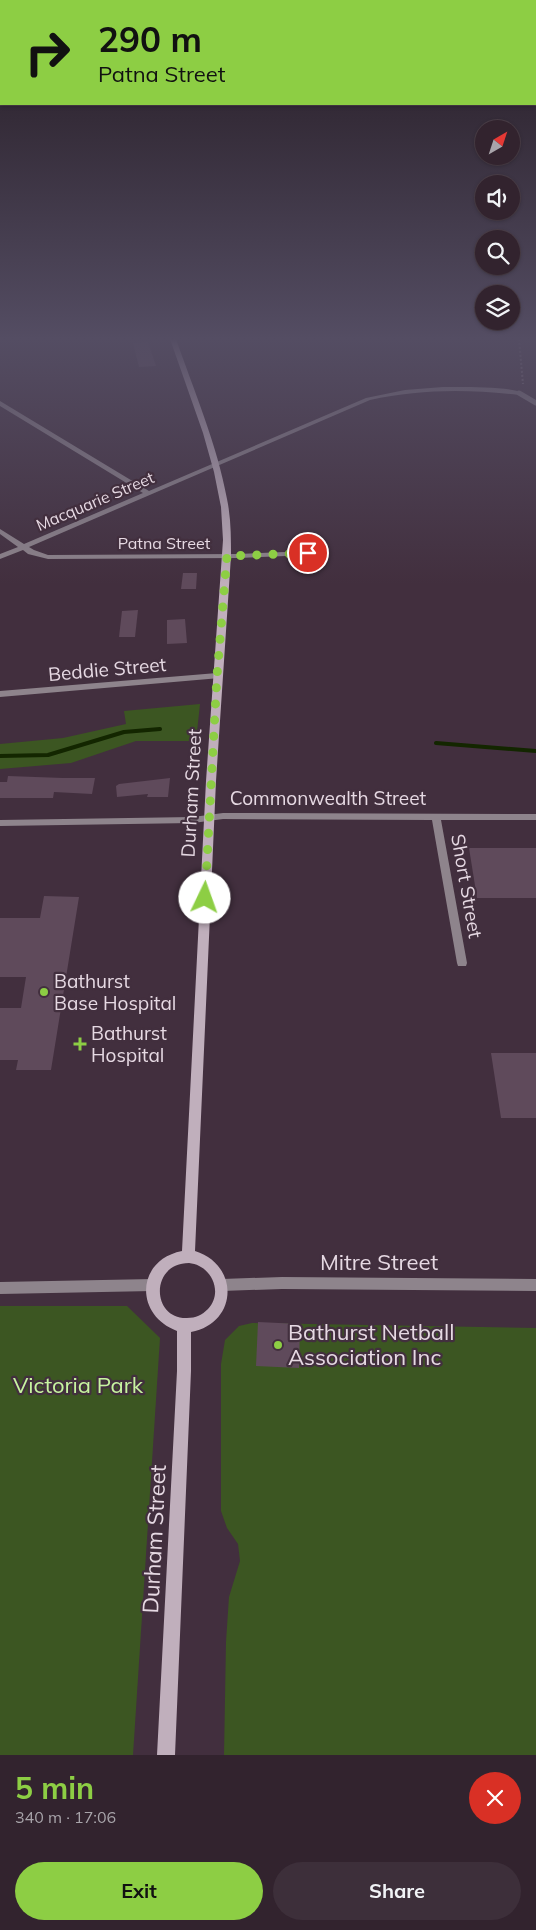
<!DOCTYPE html>
<meta charset="utf-8">
<style>
body{margin:0;font-family:Mulish,sans-serif;background:#3d2f3a;color:#f1f3f6;height:100vh;display:flex;flex-direction:column;font-size:19px;white-space:nowrap}
*{box-sizing:border-box;margin:0}
p{font-size:16px;color:#a8a4aa}
.icon{flex:none;width:28px;height:28px;fill:none;stroke:currentColor;stroke-width:2;stroke-linecap:round;stroke-linejoin:round}
.map{position:relative;height:1755px;overflow:hidden}
.sheet{display:flex;flex-direction:column;background:#32232e;flex:1}
.sheet>*{flex:none}
.top-card{position:absolute;left:0px;top:0px;width:536px;height:105px;box-shadow:0 1px 4px #0004,0 0 0 1px #4d404a;background:#8dce44;color:#111;overflow:hidden}
.needle{width:32px;rotate:39deg}
.fabs{position:absolute;left:475px;top:120px;display:grid;gap:10px}
.fabs a{display:grid;place-items:center;width:45px;height:45px;border-radius:50%;background:#32232e;box-shadow:0 1px 4px #0004,0 0 0 1px #4d404a;font-size:25px}
.pin{position:absolute;display:grid;place-items:center;width:42px;height:42px;color:#fff;margin:-21px;border:2px solid #fff;border-radius:50%;box-shadow:0 1px 5px #0007}
.me{position:absolute;width:55px;margin:-28px;rotate:3deg;stroke-linejoin:round;filter:drop-shadow(0 0 4px #0008)}
.turn{display:flex;align-items:center;gap:18px;height:105px;padding:0 15px;font-size:22px}
.turn .icon{width:65px;height:65px;stroke-width:2.5}
.turn b{display:block;font-size:35px;line-height:42px}
.round{display:grid;place-items:center;flex:none;width:52px;height:52px;border-radius:26px;background:#3d2f3a}
.headline{display:flex;align-items:center;justify-content:space-between;height:85px;padding:0 15px}
h1{font-size:30px;font-weight:700;line-height:38px;color:#8dce44}
.cta{display:flex;gap:10px;margin-top:auto;padding:10px 15px}
.cta a{flex:1;height:58px;border-radius:30px;background:#8dce44;color:#111;font-size:20px;font-weight:700;line-height:58px;text-align:center}
.cta a+a{background:#3d2f3a;color:#f1f3f6}
.map>svg:first-child{display:block}
</style>
<div class="map">
<svg width="536" height="1755" viewBox="0 0 536 1755">
<rect width="100%" height="100%" fill="#422f3e"/>
<g fill="#3c5622">
<path d="M 200,704 L 196,741 L 136,741 L 71,763 L 0,769 L 0,744 L 63,738 L 126,724 L 124,711 Z"/>
<path d="M 0,1306 L 127,1306 L 160,1338 L 133,1755 L 0,1755 Z"/>
<path d="M 252,1323 L 536,1328 L 536,1755 L 224,1755 L 226,1642 L 229,1597 L 240,1561 L 238,1544 L 227,1528 L 221,1511 L 221,1364 L 225,1340 L 239,1326 Z"/>
</g>
<g fill="none" stroke-linecap="round" stroke-linejoin="round">
<g stroke="#132600" stroke-width="4">
<path d="M 436,743 L 536,751"/>
<path d="M 0,756 L 48,755 L 124,732 L 160,729"/>
</g>
</g>
<g fill="#5f4a5b">
<path d="M 148,342 L 156,366 L 139,367 L 133,343 Z"/>
<path d="M 183,573 L 197,573 L 196,589 L 181,589 Z"/>
<path d="M 138,610 L 135,637 L 119,637 L 122,611 Z"/>
<path d="M 185,619 L 187,643 L 167,644 L 167,620 Z"/>
<path d="M 8,776 L 63,778 L 95,778 L 92,794 L 54,792 L 53,798 L 0,798 L 0,782 L 7,782 Z"/>
<path d="M 170,778 L 168,797 L 147,797 L 148,794 L 117,797 L 116,786 L 119,784 Z"/>
<path d="M 469,848 L 536,848 L 536,898 L 477,898 Z"/>
<path d="M 44,896 L 79,897 L 51,1070 L 16,1070 L 18,1060 L 0,1060 L 0,1008 L 21,1008 L 26,977 L 0,977 L 0,918 L 40,918 Z"/>
<path d="M 491,1053 L 536,1053 L 536,1118 L 501,1118 Z"/>
<path d="M 258,1322 L 300,1324 L 299,1368 L 256,1366 Z"/>
</g>
<g fill="none" stroke-linecap="round" stroke-linejoin="round">
<path stroke="#867683" stroke-width="2" stroke-dasharray="2 2" stroke-linecap="butt" d="M 519,339 L 523,384"/>
<path stroke="#8e848c" stroke-width="5" d="M 519,393 L 536,403"/>
<g fill="#8e848c" fill-rule="evenodd">
<path d="M 443,387 C 459,387 510,386 522,393 L 519,395 C 469,389 419,389 370,400 L 29,547 L 34,550 L 48,555 L 238,554 L 309,551 L 312,551 L 312,555 L 238,558 L 48,559 L 28,554 L 23,550 L 0,559 L 0,554 L 18,547 L 0,534 L 0,529 L 24,544 L 143,493 L 0,406 L 0,401 L 149,491 L 366,398 L 405,390 Z"/>
<path d="M 217,673 L 221,676 L 220,678 L 0,697 L 0,691 Z"/>
<path d="M 223,813 L 536,814 L 536,820 L 441,820 L 467,963 L 466,966 L 458,966 L 457,963 L 432,820 L 223,819 L 193,823 L 0,826 L 0,820 L 193,817 Z"/>
<path d="M 282,1277 L 536,1279 L 536,1291 L 282,1289 L 222,1291 L 217,1290 L 215,1285 L 217,1280 L 222,1279 Z"/>
<path d="M 153,1279 L 158,1280 L 160,1285 L 158,1290 L 153,1291 L 0,1294 L 0,1282 Z"/>
</g>
<path fill="#c0afbc" fill-rule="evenodd" d="M 170,339 L 176,339 C 194,391 217,444 227,499 C 231,518 231,537 231,556 L 216,781 L 195,1251 C 240,1265 238,1323 191,1332 L 191,1371 L 175,1755 L 157,1755 L 177,1371 L 177,1331 C 134,1315 136,1260 182,1251 L 206,781 L 223,540 L 221,507 L 214,472 L 203,433 ZM 189,1263 C 211,1265 224,1292 208,1309 C 202,1315 196,1318 187,1318 C 151,1319 150,1263 189,1263 Z"/>
</g>
<linearGradient id="sky" x2="0" y2="1"><stop stop-color="#241a22"/><stop offset="0.58" stop-color="#544d63"/><stop offset="1" stop-color="#544d63" stop-opacity="0"/></linearGradient>
<rect width="536" height="584" fill="url(#sky)"/>
<g fill="none" stroke-linecap="round" stroke-linejoin="round">
<path stroke="#8dce44" stroke-width="9" stroke-dasharray="0 16.2" d="M 205,898 L 217,676 L 227,556 L 308,553"/>
</g>
<g fill="#8dce44" stroke="#422f3e" stroke-width="2">
<circle cx="44" cy="992" r="5"/>
<path d="M77.5 1036.5h5v5h5v5h-5v5h-5v-5h-5v-5h5z"/>
<circle cx="278" cy="1345" r="5"/>
</g>
<g text-anchor="middle" dominant-baseline="central" stroke-width="4.5" stroke-linejoin="round" paint-order="stroke">
<g font-size="16" fill="#e6d9e3" stroke="#422f3e">
<text transform="translate(95 501) rotate(-23)">Macquarie Street</text>
<text x="164" y="543">Patna Street</text>
</g>
<g font-size="19" fill="#e6d9e3" stroke="#422f3e">
<text transform="translate(107 669) rotate(-5)">Beddie Street</text>
<text transform="translate(191 793) rotate(-87)">Durham Street</text>
<text x="328" y="798">Commonwealth Street</text>
<text transform="translate(467 886) rotate(80)">Short Street</text>
</g>
<g font-size="19" fill="#e6d9e3" stroke="#422f3e" text-anchor="start">
<text x="54" y="981">Bathurst<tspan x="54" dy="22">Base Hospital</tspan></text>
<text x="91" y="1033">Bathurst<tspan x="91" dy="22">Hospital</tspan></text>
</g>
<g font-size="22" fill="#e6d9e3" stroke="#422f3e">
<text x="379" y="1262">Mitre Street</text>
<text transform="translate(154 1539) rotate(-87)">Durham Street</text>
</g>
<g font-size="22" fill="#e6d9e3" stroke="#422f3e" text-anchor="start">
<text x="288" y="1332">Bathurst Netball<tspan x="288" dy="25">Association Inc</tspan></text>
</g>
<g font-size="22" fill="#c7f4a0" stroke="#422f3e">
<text x="78" y="1385">Victoria Park</text>
</g>
</g>
</svg>
<div class="fabs">
<a><svg class="needle" viewBox="-14 -14 28 28"><path d="M0-13l5 13h-10z" fill="#e53935"/><path d="M0 13l5-13h-10z" fill="#a8a4aa"/></svg></a>
<a><svg class="icon" aria-label="sound" viewBox="0 0 24 24"><path d="M4 9h4l5-4v14l-5-4H4zM17 9q2 3 0 6"/></svg></a>
<a><svg class="icon" aria-label="search" viewBox="0 0 24 24"><circle cx="10" cy="10" r="6"/><path d="M15 15l6 6"/></svg></a>
<a><svg class="icon" aria-label="layers" viewBox="0 0 24 24"><path d="M12 4l9 5-9 5-9-5zM3 14l9 5 9-5"/></svg></a>
</div>
<div class="pin" style="left:308px;top:553px;background:#d93025"><svg class="icon" aria-label="arrive" viewBox="0 0 24 24"><path d="M6 21V4h12l-3 4 3 4H6"/></svg></div>
<svg class="me" style="left:205px;top:898px" viewBox="-20 -20 40 40"><circle r="19" fill="#fff"/><path d="M0-13L10 11 0 6-10 11z" fill="#8dce44"/></svg>
<div class="top-card">
<div class="turn"><svg class="icon" aria-label="right" viewBox="0 0 24 24"><path d="M7 20v-9h11M14 6l5 5-5 5"/></svg><div><b>290 m</b>Patna Street</div></div>
</div>
</div>
<section class="sheet">
<div class="headline"><div><h1>5 min</h1><p>340 m · 17:06</p></div><a class="round" style="background:#d93025;color:#fff"><svg class="icon" aria-label="close" viewBox="0 0 24 24"><path d="M6 6l12 12M18 6L6 18"/></svg></a></div>
<div class="cta"><a>Exit</a><a>Share</a></div>
</section>
